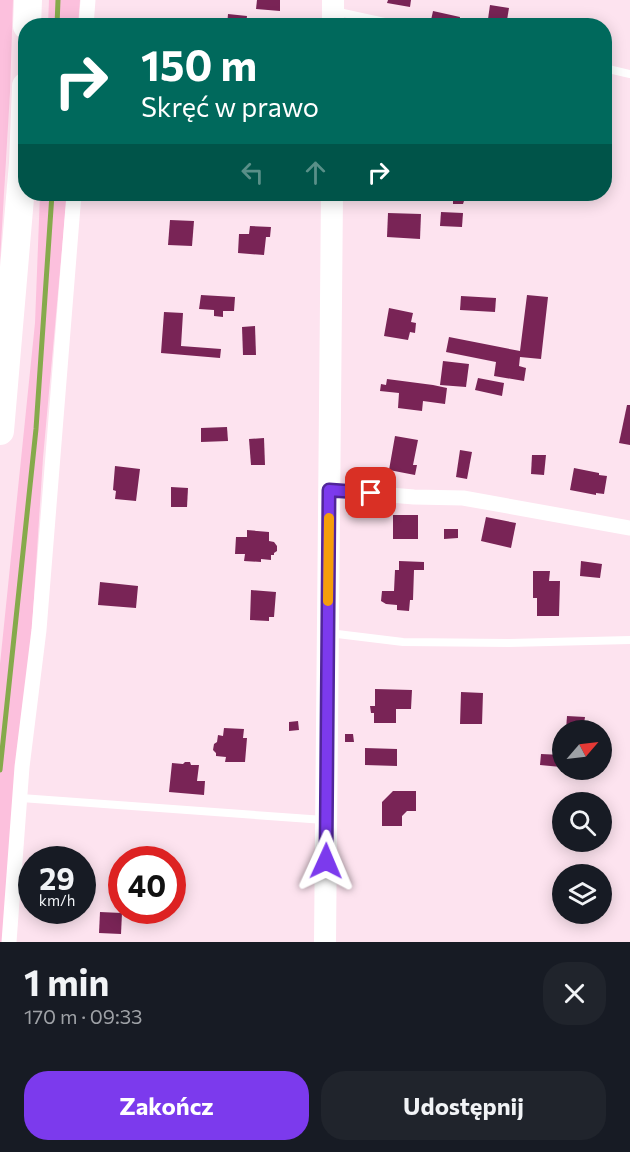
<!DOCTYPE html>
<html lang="pl">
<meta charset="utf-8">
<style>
body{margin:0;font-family:Commissioner,sans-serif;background:#20242c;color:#f1f3f6;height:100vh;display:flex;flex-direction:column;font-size:22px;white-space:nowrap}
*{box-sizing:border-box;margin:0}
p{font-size:20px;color:#9ea1a6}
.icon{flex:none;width:33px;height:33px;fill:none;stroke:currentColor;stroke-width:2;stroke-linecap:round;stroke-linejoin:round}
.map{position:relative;height:942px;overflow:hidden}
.sheet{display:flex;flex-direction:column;background:#171b24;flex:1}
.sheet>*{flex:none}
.top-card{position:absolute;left:18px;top:18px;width:594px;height:183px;border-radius:24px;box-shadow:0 3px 15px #0003;background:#00695c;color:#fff;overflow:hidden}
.needle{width:39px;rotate:62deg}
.controls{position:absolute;left:552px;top:720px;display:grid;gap:12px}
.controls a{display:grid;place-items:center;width:60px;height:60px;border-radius:50%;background:#171b24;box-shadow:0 3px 15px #0003;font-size:30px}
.speed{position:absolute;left:18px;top:846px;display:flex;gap:12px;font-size:30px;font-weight:700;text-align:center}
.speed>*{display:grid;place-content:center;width:78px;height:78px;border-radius:50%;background:#171b24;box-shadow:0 3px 15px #0003;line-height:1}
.speed small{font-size:15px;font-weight:400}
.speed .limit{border:9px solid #d22;background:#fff;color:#111}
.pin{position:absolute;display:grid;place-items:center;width:51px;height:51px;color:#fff;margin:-26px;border-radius:12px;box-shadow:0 3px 9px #0006}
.me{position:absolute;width:66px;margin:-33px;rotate:1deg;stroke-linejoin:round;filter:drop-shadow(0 0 4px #0008)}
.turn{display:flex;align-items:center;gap:21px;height:126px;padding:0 24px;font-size:27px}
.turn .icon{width:78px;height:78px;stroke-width:2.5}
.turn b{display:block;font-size:42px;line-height:51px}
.lanes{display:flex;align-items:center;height:57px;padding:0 24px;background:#0003;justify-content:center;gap:30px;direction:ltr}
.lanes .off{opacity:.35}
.round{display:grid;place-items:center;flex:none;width:63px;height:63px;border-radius:24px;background:#20242c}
.headline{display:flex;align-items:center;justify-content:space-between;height:102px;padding:0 24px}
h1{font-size:36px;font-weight:700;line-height:45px}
.button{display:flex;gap:12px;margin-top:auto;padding:12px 24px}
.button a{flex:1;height:69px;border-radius:24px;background:#7c3aed;color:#fff;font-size:24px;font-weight:700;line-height:69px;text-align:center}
.button a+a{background:#20242c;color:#f1f3f6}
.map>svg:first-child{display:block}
</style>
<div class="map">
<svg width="630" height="942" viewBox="0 0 630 942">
<rect width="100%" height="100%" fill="#fde3ef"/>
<g fill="#fcc0dd">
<path d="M 0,0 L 13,0 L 10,92 L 0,261 Z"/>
<path d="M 49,0 L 80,0 L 78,25 L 48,25 Z"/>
<path d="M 40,194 L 67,194 L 43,458 L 29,675 L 2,942 L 0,942 L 0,664 L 35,323 Z"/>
</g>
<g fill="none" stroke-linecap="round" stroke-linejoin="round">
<g stroke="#86aa4c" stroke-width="5">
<path d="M 57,26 L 58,0"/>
<path d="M 0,770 L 36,429 L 52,194"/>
</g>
</g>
<g fill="#792456">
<path d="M 257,0 L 280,0 L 280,11 L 256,9 Z"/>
<path d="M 388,0 L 411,0 L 410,7 L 387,3 Z"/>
<path d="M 490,5 L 509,8 L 506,26 L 487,26 Z"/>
<path d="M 433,11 L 460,17 L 459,26 L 430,25 Z"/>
<path d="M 228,14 L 247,16 L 246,26 L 227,26 Z"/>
<path d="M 442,194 L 471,194 L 471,201 L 464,201 L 463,204 L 453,204 L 453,200 L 442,199 Z"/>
<path d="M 441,212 L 463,213 L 462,227 L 440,226 Z"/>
<path d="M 388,213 L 421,214 L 420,239 L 387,237 Z"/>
<path d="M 170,220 L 194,221 L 192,246 L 168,245 Z"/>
<path d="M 250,226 L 271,227 L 270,237 L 266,237 L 264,255 L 238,253 L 239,234 L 249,234 Z"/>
<path d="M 201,295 L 235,297 L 234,311 L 223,311 L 223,317 L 214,316 L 214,310 L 199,309 Z"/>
<path d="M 527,295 L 548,297 L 541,359 L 520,357 L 519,366 L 526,368 L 524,381 L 494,376 L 496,362 L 446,352 L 449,337 L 520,351 Z"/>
<path d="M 461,296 L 496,298 L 495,312 L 460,310 Z"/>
<path d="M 389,308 L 413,313 L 411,322 L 416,323 L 415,333 L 410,332 L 408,340 L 384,336 Z"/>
<path d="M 164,312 L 183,313 L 181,346 L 221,349 L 220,358 L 161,353 Z"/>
<path d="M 255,326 L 256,355 L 243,355 L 242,327 Z"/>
<path d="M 443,361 L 469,364 L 466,387 L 440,385 Z"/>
<path d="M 478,378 L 504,383 L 502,396 L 475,390 Z"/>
<path d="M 387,379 L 433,385 L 447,388 L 445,404 L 423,401 L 422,411 L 398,408 L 399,393 L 380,391 L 381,384 L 386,385 Z"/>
<path d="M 627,405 L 630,405 L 630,445 L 619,443 Z"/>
<path d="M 227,427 L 228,441 L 201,442 L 201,428 Z"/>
<path d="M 395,436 L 418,440 L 413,465 L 417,465 L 415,475 L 389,470 Z"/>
<path d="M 264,438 L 265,465 L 251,465 L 249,439 Z"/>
<path d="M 460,450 L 472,452 L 467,479 L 456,477 Z"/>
<path d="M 532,455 L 546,455 L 544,475 L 531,474 Z"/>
<path d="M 115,466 L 140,469 L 136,501 L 115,499 L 116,491 L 113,490 Z"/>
<path d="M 574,468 L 599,473 L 599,475 L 607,476 L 604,494 L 596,493 L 596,495 L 570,490 Z"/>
<path d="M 171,487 L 188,488 L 187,507 L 171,507 Z"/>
<rect x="393" y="515" width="25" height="24"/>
<path d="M 486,517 L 516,523 L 511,548 L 481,541 Z"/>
<path d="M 444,529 L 458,529 L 458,538 L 444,539 Z"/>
<path d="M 247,530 L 269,532 L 269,541 L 274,542 L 277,546 L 277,551 L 274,553 L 274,555 L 271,555 L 271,560 L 261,559 L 261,562 L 244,561 L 245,554 L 235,554 L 236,537 L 247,537 Z"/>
<path d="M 399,561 L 424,562 L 424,570 L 414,570 L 413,600 L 410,600 L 409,611 L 397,610 L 397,605 L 386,604 L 381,601 L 382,591 L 394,591 L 395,570 L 399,570 Z"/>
<path d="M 581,561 L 602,564 L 600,578 L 580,576 Z"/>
<path d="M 533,571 L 550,571 L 549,581 L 560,581 L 559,616 L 537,616 L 537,598 L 533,598 Z"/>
<path d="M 100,582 L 138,586 L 136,608 L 98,605 Z"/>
<path d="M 251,590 L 276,592 L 274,617 L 269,617 L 269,621 L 250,620 Z"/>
<path d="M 375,689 L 412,690 L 411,709 L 396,709 L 396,723 L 374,723 L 374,713 L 371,713 L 370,706 L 375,706 Z"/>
<path d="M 461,692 L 483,693 L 482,724 L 460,724 Z"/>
<path d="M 567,716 L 585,717 L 583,730 L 566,730 Z"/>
<path d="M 298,721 L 299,730 L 289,731 L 289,722 Z"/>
<path d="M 224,728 L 244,729 L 243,738 L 247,738 L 245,762 L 225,762 L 226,757 L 216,756 L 216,753 L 213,750 L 214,744 L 217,742 L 218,735 L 223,736 Z"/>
<path d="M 345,734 L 353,734 L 354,742 L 345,742 Z"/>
<path d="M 365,748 L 397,749 L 397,766 L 365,765 Z"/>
<path d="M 541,754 L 562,755 L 561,767 L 540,765 Z"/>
<path d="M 185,762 L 190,762 L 191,765 L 199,765 L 197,781 L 205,781 L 204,795 L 169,792 L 172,763 L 183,764 Z"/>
<path d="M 393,791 L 416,791 L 416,811 L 407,811 L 402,816 L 402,826 L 382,826 L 382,802 Z"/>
<path d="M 100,912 L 122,913 L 121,934 L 99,933 Z"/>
</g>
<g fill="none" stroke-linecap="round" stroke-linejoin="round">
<g stroke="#fff" stroke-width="8">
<path d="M 334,11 L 403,26"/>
<path d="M 604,68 L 630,74"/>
<path d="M 329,633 L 403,642 L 509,643 L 630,640"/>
<path d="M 21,798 L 324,820"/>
</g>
<g stroke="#fff" stroke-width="15">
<path d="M 86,26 L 88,0"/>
<path d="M 329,490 L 414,497 L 463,498 L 630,528"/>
<path d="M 9,942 L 22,767 L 39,630 L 74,194"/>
</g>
<g stroke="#fff" stroke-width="22">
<path d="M 333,26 L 333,0"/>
<path d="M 325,942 L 332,194"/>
</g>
<g stroke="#fff" stroke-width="28">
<path d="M 27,26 L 28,0"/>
<path d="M 0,431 L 23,163 L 26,86"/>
</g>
</g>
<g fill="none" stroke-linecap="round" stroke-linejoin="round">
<defs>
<path id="route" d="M 326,861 L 329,490 L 371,493"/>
</defs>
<use href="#route" stroke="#51269a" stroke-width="15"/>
<use href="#route" stroke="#7c3aed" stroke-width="10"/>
<path stroke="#f59e0b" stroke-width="10" d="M 328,601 L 329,518"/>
</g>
</svg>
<div class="controls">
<a><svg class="needle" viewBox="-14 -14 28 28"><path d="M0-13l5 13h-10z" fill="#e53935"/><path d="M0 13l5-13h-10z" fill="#9ea1a6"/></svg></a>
<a><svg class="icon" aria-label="search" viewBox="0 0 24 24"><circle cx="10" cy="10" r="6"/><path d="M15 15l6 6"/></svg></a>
<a><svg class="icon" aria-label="layers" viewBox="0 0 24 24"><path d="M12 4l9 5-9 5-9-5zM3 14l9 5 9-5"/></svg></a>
</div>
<div class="speed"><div>29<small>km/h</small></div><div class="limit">40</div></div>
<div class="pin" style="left:371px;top:493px;background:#d93025"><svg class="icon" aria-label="arrive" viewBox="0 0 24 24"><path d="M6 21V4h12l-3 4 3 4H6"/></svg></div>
<svg class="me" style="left:326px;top:861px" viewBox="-20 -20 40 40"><path d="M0-17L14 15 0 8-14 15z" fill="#7c3aed" stroke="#fff" stroke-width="4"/></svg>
<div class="top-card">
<div class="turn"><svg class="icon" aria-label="right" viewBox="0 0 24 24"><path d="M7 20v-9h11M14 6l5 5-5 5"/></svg><div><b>150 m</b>Skręć w prawo</div></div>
<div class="lanes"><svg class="icon off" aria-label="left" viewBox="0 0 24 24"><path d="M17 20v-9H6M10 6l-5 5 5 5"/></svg><svg class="icon off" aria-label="ahead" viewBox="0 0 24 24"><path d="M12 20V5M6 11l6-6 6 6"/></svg><svg class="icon" aria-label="right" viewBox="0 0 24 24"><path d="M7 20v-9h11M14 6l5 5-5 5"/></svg></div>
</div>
</div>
<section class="sheet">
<div class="headline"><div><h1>1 min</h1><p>170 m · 09:33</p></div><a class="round"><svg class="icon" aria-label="close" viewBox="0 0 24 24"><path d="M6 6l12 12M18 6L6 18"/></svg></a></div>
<div class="button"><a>Zakończ</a><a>Udostępnij</a></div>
</section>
